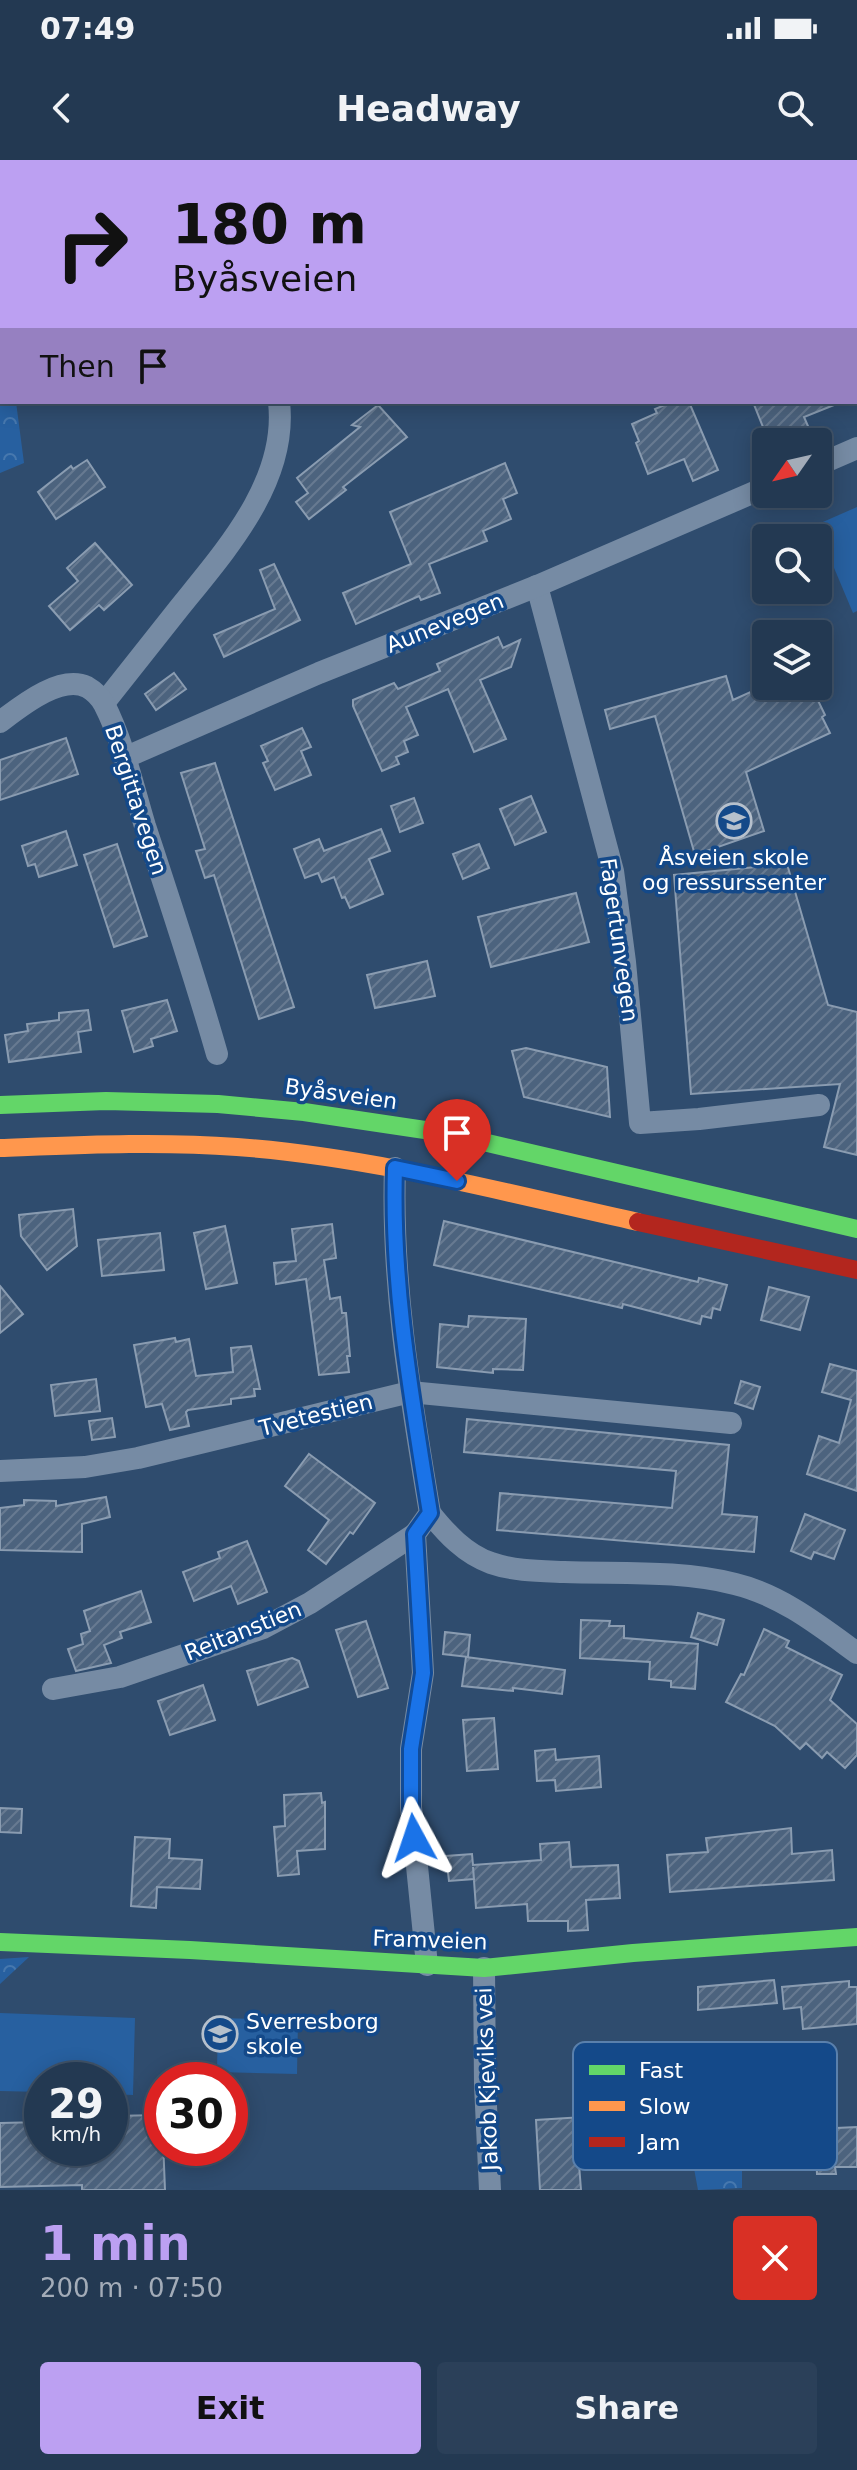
<!DOCTYPE html>
<meta charset="utf-8">
<style>
body{margin:0;font-family:"DejaVu Sans",sans-serif;background:#2b4059;color:#f1f3f6;height:100vh;display:flex;flex-direction:column;font-size:30px;white-space:nowrap}
*{box-sizing:border-box;margin:0}
p{font-size:26px;color:#a3acb8}
.icon{flex:none;width:44px;height:44px;fill:none;stroke:currentColor;stroke-width:2;stroke-linecap:round;stroke-linejoin:round}
.map{position:relative;height:2030px;overflow:hidden}
.side{display:flex;flex-direction:column;background:#233952;flex:1}
.side>*{flex:none}
.guide{position:absolute;left:0px;top:0px;width:858px;height:244px;box-shadow:0 4px 20px #0003,0 0 0 2px #405369;background:#bca0f2;color:#111;overflow:hidden}
.needle{width:52px;rotate:236deg}
.buttons{position:absolute;left:752px;top:268px;display:grid;gap:16px}
.buttons a{display:grid;place-items:center;width:80px;height:80px;border-radius:8px;background:#233952;box-shadow:0 4px 20px #0003,0 0 0 2px #405369;font-size:40px}
.speed{position:absolute;left:24px;top:1902px;display:flex;gap:16px;font-size:40px;font-weight:700;text-align:center}
.speed>*{display:grid;place-content:center;width:104px;height:104px;border-radius:50%;background:#233952;box-shadow:0 4px 20px #0003,0 0 0 2px #405369;line-height:1}
.speed small{font-size:20px;font-weight:400}
.speed .limit{border:12px solid #d22;background:#fff;color:#111}
.pin{position:absolute;display:grid;place-items:center;width:68px;height:68px;color:#fff;margin:-82px -34px;border-radius:50% 50% 50% 0;rotate:-45deg;box-shadow:0 0 8px #0007}
.pin .icon{rotate:45deg}
.me{position:absolute;width:88px;margin:-44px;rotate:355deg;stroke-linejoin:round;filter:drop-shadow(0 0 6px #0008)}
.turn{display:flex;align-items:center;gap:28px;height:168px;padding:0 40px;font-size:36px}
.turn .icon{width:104px;height:104px;stroke-width:2.5}
.turn b{display:block;font-size:56px;line-height:68px}
.then{display:flex;align-items:center;height:76px;padding:0 40px;background:#0003;gap:16px;font-size:30px}
.round{display:grid;place-items:center;flex:none;width:84px;height:84px;border-radius:8px;background:#2b4059}
.headline{display:flex;align-items:center;justify-content:space-between;height:136px;padding:0 40px}
h1{font-size:48px;font-weight:600;line-height:60px;color:#bca0f2}
.primary-button{display:flex;gap:16px;margin-top:auto;padding:16px 40px}
.primary-button a{flex:1;height:92px;border-radius:8px;background:#bca0f2;color:#111;font-size:32px;font-weight:600;line-height:92px;text-align:center}
.primary-button a+a{background:#2b4059;color:#f1f3f6}
.status{display:flex;justify-content:space-between;align-items:center;height:56px;padding:0 40px;background:#233952;direction:ltr}
.status svg{height:22px;fill:currentColor}
header{display:flex;justify-content:space-between;align-items:center;height:104px;padding:0 40px;background:#233952;font-size:36px;font-weight:600}
.map>svg:first-child{display:block}
</style>
<div class="status"><b>07:49</b><svg viewBox="0 0 49 12"><path d="M0 12V9h3v3zM5 12V6h3v6zM10 12V3h3v9zM15 12V0h3v12zM26 1h20v11H26zM47 4h2v5h-2z"/></svg></div>
<header><svg class="icon" aria-label="back" viewBox="0 0 24 24"><path d="M15 5l-7 7 7 7"/></svg>Headway<svg class="icon" aria-label="search" viewBox="0 0 24 24"><circle cx="10" cy="10" r="6"/><path d="M15 15l6 6"/></svg></header>
<div class="map">
<svg width="857" height="2030" viewBox="0 0 857 2030">
<defs>
<pattern id="forest-crowns" width="20" height="18" patternUnits="userSpaceOnUse" patternTransform="scale(2)"><rect width="20" height="18" fill="#2760a0"/><path d="M2 6a3 3 0 1 1 6 0M12 15a3 3 0 1 1 6 0" fill="none" stroke="#4778ae"/></pattern>
<pattern id="building-hatch" width="6" height="6" patternUnits="userSpaceOnUse" patternTransform="scale(2)"><rect width="6" height="6" fill="#4c637e"/><path d="M-1 1l2-2M0 6l6-6M5 7l2-2" fill="none" stroke="#677a91"/></pattern>
</defs>
<rect width="100%" height="100%" fill="#2f4c6e"/>
<g fill="url(#forest-crowns)">
<path d="M 0,117 L 2,242 L 16,242 L 24,303 L 0,313 Z"/>
<path d="M 29,1797 L 0,1824 L 0,1799 Z"/>
<path d="M 733,1988 L 742,1988 L 742,2028 L 698,2030 L 693,2003 L 731,2000 L 730,1992 Z"/>
</g>
<g fill="#2760a0">
<path d="M 857,347 L 857,451 L 853,453 L 816,365 Z"/>
<path d="M 0,1853 L 135,1858 L 133,1935 L 110,1934 L 110,1920 L 42,1920 L 42,1932 L 0,1931 Z"/>
<path d="M 218,1858 L 298,1860 L 297,1914 L 217,1912 Z"/>
</g>
<g fill="url(#building-hatch)" stroke="#8a9cb1" stroke-width="2">
<path d="M 672,242 L 689,242 L 718,310 L 693,321 L 684,299 L 648,314 L 636,283 L 639,281 L 632,264 L 657,253 L 655,249 Z"/>
<path d="M 753,242 L 839,242 L 839,243 L 804,257 L 811,273 L 789,282 L 769,282 Z"/>
<path d="M 378,245 L 407,277 L 343,327 L 346,330 L 309,359 L 296,342 L 308,333 L 297,318 L 360,267 L 352,265 Z"/>
<path d="M 87,300 L 105,327 L 56,359 L 38,332 L 71,306 L 73,309 Z"/>
<path d="M 505,303 L 517,333 L 503,339 L 511,359 L 483,371 L 487,381 L 429,404 L 440,433 L 421,440 L 419,436 L 356,464 L 343,433 L 411,404 L 390,352 Z"/>
<path d="M 95,383 L 132,425 L 104,450 L 99,445 L 70,470 L 49,446 L 78,421 L 67,408 Z"/>
<path d="M 274,404 L 300,460 L 224,497 L 214,475 L 275,449 L 260,410 Z"/>
<path d="M 498,477 L 503,488 L 520,480 L 511,507 L 480,520 L 506,579 L 474,592 L 448,529 L 406,547 L 418,575 L 404,581 L 408,592 L 396,597 L 399,604 L 382,611 L 353,546 L 353,540 L 394,523 L 398,529 L 440,511 L 437,504 Z"/>
<path d="M 174,513 L 186,529 L 156,550 L 145,534 Z"/>
<path d="M 726,516 L 733,540 L 764,526 L 811,526 L 825,555 L 822,557 L 830,573 L 746,612 L 764,671 L 695,695 L 655,556 L 610,569 L 605,550 Z"/>
<path d="M 302,568 L 311,587 L 301,591 L 311,615 L 275,630 L 263,603 L 268,601 L 261,586 Z"/>
<path d="M 66,578 L 78,614 L 0,640 L 0,600 Z"/>
<path d="M 215,603 L 294,847 L 259,859 L 214,715 L 205,718 L 196,691 L 205,689 L 181,613 Z"/>
<path d="M 531,636 L 546,672 L 515,685 L 500,649 Z"/>
<path d="M 414,638 L 423,663 L 400,672 L 391,646 Z"/>
<path d="M 381,669 L 390,691 L 369,699 L 383,734 L 350,748 L 345,737 L 342,738 L 334,717 L 322,722 L 318,713 L 305,718 L 294,689 L 319,679 L 324,691 Z"/>
<path d="M 66,671 L 77,705 L 39,717 L 35,704 L 28,706 L 22,686 Z"/>
<path d="M 117,684 L 147,776 L 114,787 L 84,695 Z"/>
<path d="M 479,684 L 489,708 L 463,719 L 453,694 Z"/>
<path d="M 787,704 L 828,845 L 857,852 L 857,995 L 824,987 L 840,924 L 691,934 L 674,715 Z"/>
<path d="M 576,733 L 589,782 L 491,807 L 478,757 Z"/>
<path d="M 427,801 L 435,836 L 375,848 L 367,815 Z"/>
<path d="M 167,840 L 177,871 L 151,879 L 153,886 L 134,892 L 122,851 Z"/>
<path d="M 88,850 L 91,870 L 78,872 L 81,892 L 9,902 L 5,875 L 28,871 L 27,864 L 59,860 L 59,853 Z"/>
<path d="M 526,888 L 607,907 L 610,957 L 524,937 L 512,891 Z"/>
<path d="M 73,1049 L 77,1086 L 47,1110 L 21,1076 L 19,1055 Z"/>
<path d="M 444,1061 L 698,1122 L 699,1118 L 727,1125 L 720,1150 L 713,1148 L 711,1158 L 702,1156 L 700,1164 L 623,1144 L 622,1148 L 434,1105 Z"/>
<path d="M 332,1064 L 336,1098 L 324,1100 L 330,1139 L 340,1137 L 342,1153 L 346,1153 L 350,1196 L 347,1196 L 349,1212 L 319,1215 L 306,1119 L 276,1124 L 274,1103 L 296,1101 L 292,1069 Z"/>
<path d="M 225,1066 L 237,1123 L 206,1129 L 194,1073 Z"/>
<path d="M 160,1073 L 164,1110 L 102,1116 L 98,1080 Z"/>
<path d="M 0,1126 L 23,1154 L 0,1173 Z"/>
<path d="M 769,1127 L 809,1137 L 800,1170 L 761,1160 Z"/>
<path d="M 469,1156 L 526,1159 L 523,1210 L 493,1209 L 493,1213 L 437,1207 L 440,1164 L 468,1167 Z"/>
<path d="M 175,1178 L 176,1182 L 189,1179 L 196,1216 L 233,1212 L 231,1188 L 251,1186 L 260,1229 L 254,1229 L 255,1236 L 231,1239 L 231,1244 L 188,1250 L 186,1252 L 189,1266 L 170,1270 L 162,1244 L 146,1247 L 134,1185 Z"/>
<path d="M 830,1204 L 857,1211 L 857,1331 L 807,1314 L 819,1276 L 839,1283 L 851,1240 L 822,1232 Z"/>
<path d="M 96,1219 L 100,1251 L 55,1256 L 51,1225 Z"/>
<path d="M 741,1221 L 760,1227 L 753,1249 L 735,1243 Z"/>
<path d="M 112,1258 L 115,1277 L 92,1280 L 89,1261 Z"/>
<path d="M 467,1259 L 729,1285 L 722,1354 L 757,1357 L 754,1392 L 497,1370 L 500,1333 L 672,1348 L 676,1311 L 464,1292 Z"/>
<path d="M 309,1294 L 375,1343 L 353,1374 L 350,1372 L 326,1404 L 308,1390 L 329,1360 L 285,1326 Z"/>
<path d="M 106,1337 L 110,1357 L 82,1364 L 82,1392 L 0,1390 L 0,1348 L 24,1345 L 24,1340 L 56,1341 L 56,1346 Z"/>
<path d="M 805,1354 L 845,1370 L 834,1399 L 814,1392 L 811,1399 L 791,1391 Z"/>
<path d="M 247,1381 L 267,1432 L 238,1444 L 231,1426 L 194,1441 L 183,1412 L 220,1398 L 218,1392 Z"/>
<path d="M 141,1431 L 151,1462 L 120,1472 L 122,1478 L 104,1485 L 111,1503 L 76,1511 L 68,1489 L 83,1484 L 81,1474 L 90,1471 L 84,1451 Z"/>
<path d="M 698,1453 L 724,1460 L 717,1485 L 691,1477 Z"/>
<path d="M 581,1460 L 610,1461 L 609,1466 L 624,1466 L 624,1478 L 698,1484 L 695,1529 L 671,1527 L 671,1521 L 649,1519 L 650,1502 L 580,1498 Z"/>
<path d="M 366,1461 L 388,1528 L 358,1537 L 336,1470 Z"/>
<path d="M 764,1469 L 789,1481 L 786,1487 L 842,1515 L 830,1540 L 857,1564 L 857,1595 L 845,1608 L 827,1592 L 822,1598 L 806,1583 L 800,1589 L 775,1566 L 726,1542 L 741,1514 L 744,1515 Z"/>
<path d="M 445,1472 L 470,1475 L 468,1497 L 443,1494 Z"/>
<path d="M 466,1497 L 565,1510 L 562,1534 L 513,1528 L 513,1531 L 462,1526 Z"/>
<path d="M 292,1498 L 299,1501 L 308,1527 L 258,1545 L 247,1511 Z"/>
<path d="M 203,1525 L 215,1560 L 170,1575 L 158,1541 Z"/>
<path d="M 494,1558 L 498,1609 L 467,1611 L 463,1560 Z"/>
<path d="M 555,1589 L 556,1600 L 599,1596 L 601,1627 L 556,1631 L 555,1620 L 537,1621 L 535,1591 Z"/>
<path d="M 321,1633 L 322,1643 L 325,1642 L 325,1689 L 297,1691 L 299,1714 L 278,1716 L 274,1667 L 285,1666 L 284,1635 Z"/>
<path d="M 0,1648 L 22,1649 L 21,1673 L 0,1672 Z"/>
<path d="M 791,1668 L 792,1694 L 832,1690 L 834,1720 L 670,1732 L 667,1695 L 708,1692 L 706,1678 Z"/>
<path d="M 135,1677 L 170,1679 L 169,1698 L 202,1700 L 200,1729 L 157,1727 L 156,1748 L 131,1746 Z"/>
<path d="M 569,1682 L 571,1707 L 618,1705 L 620,1738 L 586,1740 L 588,1770 L 568,1771 L 568,1761 L 528,1761 L 527,1744 L 476,1748 L 473,1707 L 474,1719 L 449,1721 L 446,1696 L 472,1694 L 473,1705 L 541,1700 L 540,1684 Z"/>
<path d="M 774,1820 L 777,1843 L 698,1850 L 698,1827 Z"/>
<path d="M 849,1821 L 849,1827 L 857,1827 L 857,1864 L 803,1869 L 801,1847 L 784,1849 L 782,1827 Z"/>
<path d="M 162,1955 L 165,2030 L 82,2030 L 82,2025 L 0,2027 L 0,1963 L 42,1962 L 42,1988 L 110,1988 L 110,1956 Z"/>
<path d="M 583,1957 L 584,1977 L 577,1978 L 581,2030 L 540,2030 L 536,1960 Z"/>
<path d="M 857,1967 L 857,2007 L 835,2007 L 836,2014 L 817,2014 L 815,1969 Z"/>
</g>
<g fill="none" stroke-linecap="round" stroke-linejoin="round">
<g stroke="#768ba4" stroke-width="22">
<path d="M 131,0 L 132,2"/>
<path d="M 825,0 L 829,2"/>
<path d="M 856,17 L 857,18"/>
<path d="M 818,305 L 857,288"/>
<path d="M 537,426 L 613,711 L 625,802 L 640,963 L 699,959 L 819,945"/>
<path d="M 104,543 C 129,511 155,479 180,447 C 226,390 288,321 279,242"/>
<path d="M 0,562 C 20,547 60,514 87,527 C 94,531 100,537 104,544 C 123,581 133,626 145,666 C 170,742 195,817 217,894"/>
<path d="M 124,598 L 319,513 L 537,426 L 766,327"/>
<path d="M 395,1008 C 391,1124 411,1239 430,1353 L 415,1374 L 423,1513 L 411,1589 L 411,1647 L 427,1805"/>
<path d="M 0,1311 L 85,1307 L 138,1298 L 410,1232 L 731,1263"/>
<path d="M 430,1353 C 446,1373 465,1394 491,1403 C 514,1411 539,1411 564,1412 C 619,1414 681,1410 735,1424 C 781,1435 820,1466 857,1493"/>
<path d="M 53,1529 L 120,1517 L 263,1468 L 310,1443 L 415,1374"/>
<path d="M 484,1808 L 485,1925 L 490,2030"/>
</g>
<g stroke="#63d668" stroke-width="18">
<path d="M 0,945 L 106,941 L 218,944 L 304,952 L 445,973 L 857,1069"/>
<path d="M 0,1782 L 190,1790 L 484,1808 L 633,1793 L 857,1777"/>
</g>
<path stroke="#ff974d" stroke-width="18" d="M 0,988 C 79,985 158,981 237,987 C 373,997 506,1033 638,1062"/>
<path stroke="#b3261e" stroke-width="18" d="M 638,1062 L 857,1110"/>
</g>
<g fill="none" stroke-linecap="round" stroke-linejoin="round">
<defs>
<path id="route" d="M 414,1678 L 411,1647 L 411,1589 L 423,1513 L 415,1374 L 430,1353 C 412,1239 391,1124 395,1008 L 457,1021"/>
</defs>
<use href="#route" stroke="#114b97" stroke-width="20"/>
<use href="#route" stroke="#1a73e8" stroke-width="14"/>
</g>
<defs>
<symbol id="school-ring" viewBox="-11 -11 22 22"><circle r="9.5" fill="#144989" stroke="#b6c0cc" stroke-width="1.5"/><path d="M0-5L7-2L0 1L-7-2ZM-4 1L0 2.5L4 1V4Q0 6-4 4Z" fill="#b6c0cc"/></symbol>
</defs>
<g fill-rule="evenodd">
<use href="#school-ring" x="714" y="641" width="40" height="40"/>
<use href="#school-ring" x="200" y="1854" width="40" height="40"/>
</g>
<g text-anchor="middle" dominant-baseline="central" stroke-width="7" stroke-linejoin="round" paint-order="stroke">
<g font-size="22" fill="#fff" stroke="#144989">
<text transform="translate(445 463) rotate(-22)">Aunevegen</text>
<text transform="translate(136 640) rotate(72)">Bergittavegen</text>
<text transform="translate(619 780) rotate(82)">Fagertunvegen</text>
<text transform="translate(341 934) rotate(8)">Byåsveien</text>
<text transform="translate(316 1255) rotate(-14)">Tvetestien</text>
<text transform="translate(243 1471) rotate(-22)">Reitanstien</text>
<text transform="translate(430 1780) rotate(2)">Framveien</text>
<text transform="translate(487 1919) rotate(-92)">Jakob Kjeviks vei</text>
</g>
<g font-size="22" fill="#fff" stroke="#144989">
<text x="734" y="697">Åsveien skole<tspan x="734" dy="25">og ressurssenter</tspan></text>
<text x="246" y="1861" text-anchor="start">Sverresborg<tspan x="246" dy="25">skole</tspan></text>
</g>
</g>
<rect x="573" y="1882" width="264" height="128" rx="12" fill="#144989" stroke="#5a80ac" stroke-width="2"/>
<rect x="589" y="1905" width="36" height="10" fill="#63d668"/>
<rect x="589" y="1941" width="36" height="10" fill="#ff974d"/>
<rect x="589" y="1977" width="36" height="10" fill="#b3261e"/>
<g font-size="22" fill="#fff">
<text x="639" y="1918">Fast</text>
<text x="639" y="1954">Slow</text>
<text x="639" y="1990">Jam</text>
</g>
</svg>
<div class="buttons">
<a><svg class="needle" viewBox="-14 -14 28 28"><path d="M0-13l5 13h-10z" fill="#e53935"/><path d="M0 13l5-13h-10z" fill="#a3acb8"/></svg></a>
<a><svg class="icon" aria-label="search" viewBox="0 0 24 24"><circle cx="10" cy="10" r="6"/><path d="M15 15l6 6"/></svg></a>
<a><svg class="icon" aria-label="layers" viewBox="0 0 24 24"><path d="M12 4l9 5-9 5-9-5zM3 14l9 5 9-5"/></svg></a>
</div>
<div class="speed"><div>29<small>km/h</small></div><div class="limit">30</div></div>
<div class="pin" style="left:457px;top:1021px;background:#d93025"><svg class="icon" aria-label="arrive" viewBox="0 0 24 24"><path d="M6 21V4h12l-3 4 3 4H6"/></svg></div>
<svg class="me" style="left:414px;top:1678px" viewBox="-20 -20 40 40"><path d="M0-17L14 15 0 8-14 15z" fill="#1a73e8" stroke="#fff" stroke-width="4"/></svg>
<div class="guide">
<div class="turn"><svg class="icon" aria-label="right" viewBox="0 0 24 24"><path d="M7 20v-9h11M14 6l5 5-5 5"/></svg><div><b>180 m</b>Byåsveien</div></div>
<div class="then">Then<svg class="icon" aria-label="arrive" viewBox="0 0 24 24"><path d="M6 21V4h12l-3 4 3 4H6"/></svg></div>
</div>
</div>
<section class="side">
<div class="headline"><div><h1>1 min</h1><p>200 m · 07:50</p></div><a class="round" style="background:#d93025;color:#fff"><svg class="icon" aria-label="close" viewBox="0 0 24 24"><path d="M6 6l12 12M18 6L6 18"/></svg></a></div>
<div class="primary-button"><a>Exit</a><a>Share</a></div>
</section>
